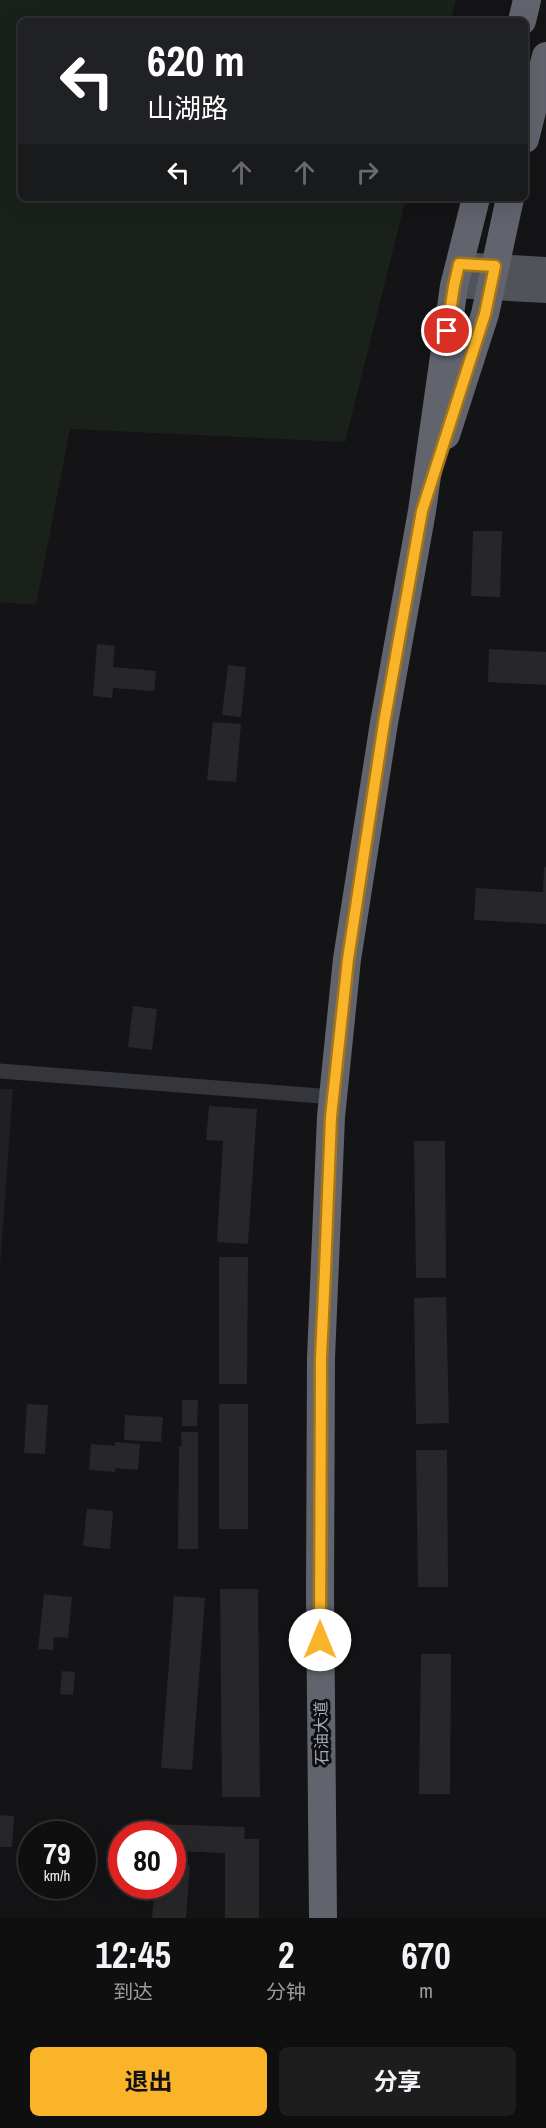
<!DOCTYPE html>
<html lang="zh">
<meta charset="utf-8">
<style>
body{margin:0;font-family:"Archivo Narrow","Noto Sans SC",sans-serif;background:#1d1d1e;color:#f1f3f6;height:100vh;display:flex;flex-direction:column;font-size:22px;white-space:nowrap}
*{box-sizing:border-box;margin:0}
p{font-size:20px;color:#9b9c9f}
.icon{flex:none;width:33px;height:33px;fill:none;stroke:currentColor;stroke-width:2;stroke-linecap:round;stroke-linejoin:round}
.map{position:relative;height:1918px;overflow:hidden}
.details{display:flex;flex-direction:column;background:#0f0f10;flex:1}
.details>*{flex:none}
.banner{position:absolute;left:18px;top:18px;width:510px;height:183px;border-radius:9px;box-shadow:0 6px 24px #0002,0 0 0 2px #2f2f30;background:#202124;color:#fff;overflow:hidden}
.speed{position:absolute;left:18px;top:1821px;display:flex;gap:12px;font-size:30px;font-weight:700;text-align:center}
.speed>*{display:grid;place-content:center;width:78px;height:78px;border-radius:50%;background:#0f0f10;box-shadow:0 6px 24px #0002,0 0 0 2px #2f2f30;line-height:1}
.speed small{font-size:15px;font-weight:400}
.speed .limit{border:9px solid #d22;background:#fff;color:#111}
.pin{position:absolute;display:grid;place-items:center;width:51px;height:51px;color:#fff;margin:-26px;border:3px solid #fff;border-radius:50%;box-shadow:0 2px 6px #0007}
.me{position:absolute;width:66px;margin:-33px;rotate:0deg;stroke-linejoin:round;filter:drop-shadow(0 0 4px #0008)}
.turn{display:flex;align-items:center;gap:21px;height:126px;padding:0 30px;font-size:27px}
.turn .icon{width:78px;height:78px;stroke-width:2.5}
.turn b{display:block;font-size:42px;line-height:51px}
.lanes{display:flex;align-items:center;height:57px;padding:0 30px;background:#0003;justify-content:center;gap:30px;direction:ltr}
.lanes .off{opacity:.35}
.eta{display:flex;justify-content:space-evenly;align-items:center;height:102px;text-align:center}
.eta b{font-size:36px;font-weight:700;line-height:42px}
.cta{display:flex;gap:12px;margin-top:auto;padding:12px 30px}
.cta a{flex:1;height:69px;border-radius:9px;background:#f9b42a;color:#111;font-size:24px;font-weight:700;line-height:69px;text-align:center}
.cta a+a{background:#1d1d1e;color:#f1f3f6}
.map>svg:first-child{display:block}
</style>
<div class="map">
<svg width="546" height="1918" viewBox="0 0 546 1918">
<rect width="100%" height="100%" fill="#141416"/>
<path fill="#202023" d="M 0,1089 L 13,1089 L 0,1265 Z"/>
<path fill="#1a211b" d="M 0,0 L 456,0 L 451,21 L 21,21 L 21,198 L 406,198 L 345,442 L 70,429 L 36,605 L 0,602 Z"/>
<g fill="#27272a">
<path d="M 473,531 L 502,531 L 500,597 L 471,596 Z"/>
<path d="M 97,644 L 115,646 L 113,667 L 156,671 L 154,691 L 113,688 L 112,698 L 93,696 Z"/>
<path d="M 489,649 L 546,652 L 546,685 L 488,682 Z"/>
<path d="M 228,665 L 246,667 L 241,717 L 222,715 Z"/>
<path d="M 213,722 L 241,724 L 236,782 L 207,780 Z"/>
<path d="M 544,867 L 546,867 L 546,924 L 474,920 L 476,888 L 543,892 Z"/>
<path d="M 133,1006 L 157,1009 L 152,1050 L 128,1047 Z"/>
<path d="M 209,1106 L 257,1109 L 248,1244 L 217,1242 L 223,1141 L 206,1140 Z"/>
<path d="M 414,1141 L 445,1141 L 446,1278 L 416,1278 Z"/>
<path d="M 219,1257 L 248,1257 L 247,1384 L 219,1384 Z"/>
<path d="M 446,1297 L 449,1423 L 416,1424 L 414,1298 Z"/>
<path d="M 182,1400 L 198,1400 L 197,1426 L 182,1426 Z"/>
<path d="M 27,1404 L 48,1405 L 45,1454 L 24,1453 Z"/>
<rect x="219" y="1404" width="29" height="125"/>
<path d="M 125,1415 L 163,1417 L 161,1442 L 124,1440 Z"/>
<path d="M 181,1432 L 198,1432 L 198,1549 L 178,1549 L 179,1446 L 182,1446 Z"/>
<path d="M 115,1442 L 140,1444 L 138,1470 L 115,1468 L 115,1472 L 89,1470 L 91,1444 L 115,1446 Z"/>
<path d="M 416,1450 L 447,1450 L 448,1587 L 418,1587 Z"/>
<path d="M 87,1509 L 113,1511 L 110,1549 L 83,1546 Z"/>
<path d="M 220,1589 L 258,1589 L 260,1797 L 222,1797 Z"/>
<path d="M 44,1594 L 72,1597 L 68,1638 L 54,1637 L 53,1650 L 38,1649 Z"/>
<path d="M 174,1596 L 205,1598 L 192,1770 L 161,1768 Z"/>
<path d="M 421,1654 L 451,1654 L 450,1794 L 419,1794 Z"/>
<path d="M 62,1671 L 75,1672 L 73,1695 L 60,1694 Z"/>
<path d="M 0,1815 L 14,1816 L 12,1847 L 0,1847 Z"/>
<path d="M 158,1824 L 245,1827 L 244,1839 L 259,1839 L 259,1918 L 225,1918 L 225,1853 L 172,1851 L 172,1834 L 157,1834 Z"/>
<path d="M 172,1864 L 190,1865 L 186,1918 L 152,1918 L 155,1886 L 172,1886 Z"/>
</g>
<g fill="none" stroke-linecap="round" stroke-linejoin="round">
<path stroke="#35363c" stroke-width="15" d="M 0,1071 L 333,1097"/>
<g stroke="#51535b" stroke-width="24">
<path d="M 459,264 L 546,269"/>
<path d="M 454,286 L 546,291"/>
</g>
<g stroke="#61646d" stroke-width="28">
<path d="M 522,21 L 527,0"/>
<path d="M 525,139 L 546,56"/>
<path d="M 446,435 L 485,314 L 510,198"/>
<path d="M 323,1918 L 320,1594 L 321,1358 L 331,1117 L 347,959 L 384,723 L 422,511 L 454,286 L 476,198"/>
</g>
</g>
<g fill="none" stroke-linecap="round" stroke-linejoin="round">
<defs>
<path id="route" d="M 320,1640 L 321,1358 L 325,1270 L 331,1117 L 348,959 L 384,723 L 422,511 L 485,314 L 495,266 L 459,264 L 454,286 L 447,331"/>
</defs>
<use href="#route" stroke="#a2751b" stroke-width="15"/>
<use href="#route" stroke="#f9b42a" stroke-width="10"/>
</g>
<g text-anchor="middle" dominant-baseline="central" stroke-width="6" stroke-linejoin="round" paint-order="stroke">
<g font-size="16" fill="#a6abb7" stroke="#0f0f11">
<text transform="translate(321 1733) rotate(-91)">石油大道</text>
</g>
</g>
</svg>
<div class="speed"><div>79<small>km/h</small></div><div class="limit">80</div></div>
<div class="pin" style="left:447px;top:331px;background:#d93025"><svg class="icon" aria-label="arrive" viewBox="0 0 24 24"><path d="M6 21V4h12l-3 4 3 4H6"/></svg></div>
<svg class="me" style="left:320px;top:1640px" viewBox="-20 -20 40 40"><circle r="19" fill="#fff"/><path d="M0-13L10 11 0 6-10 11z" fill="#f9b42a"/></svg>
<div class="banner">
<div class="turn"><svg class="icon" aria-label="left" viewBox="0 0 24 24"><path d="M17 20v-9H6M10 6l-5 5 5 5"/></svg><div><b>620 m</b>山湖路</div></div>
<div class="lanes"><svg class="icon" aria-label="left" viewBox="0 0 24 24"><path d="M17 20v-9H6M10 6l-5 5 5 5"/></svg><svg class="icon off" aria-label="ahead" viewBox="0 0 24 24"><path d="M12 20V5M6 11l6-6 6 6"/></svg><svg class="icon off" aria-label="ahead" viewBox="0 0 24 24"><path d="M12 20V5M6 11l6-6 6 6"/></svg><svg class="icon off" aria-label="right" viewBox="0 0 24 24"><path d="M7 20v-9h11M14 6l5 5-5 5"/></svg></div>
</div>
</div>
<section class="details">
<div class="eta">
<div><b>12:45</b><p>到达</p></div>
<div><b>2</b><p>分钟</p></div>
<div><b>670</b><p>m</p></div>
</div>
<div class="cta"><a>退出</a><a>分享</a></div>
</section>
